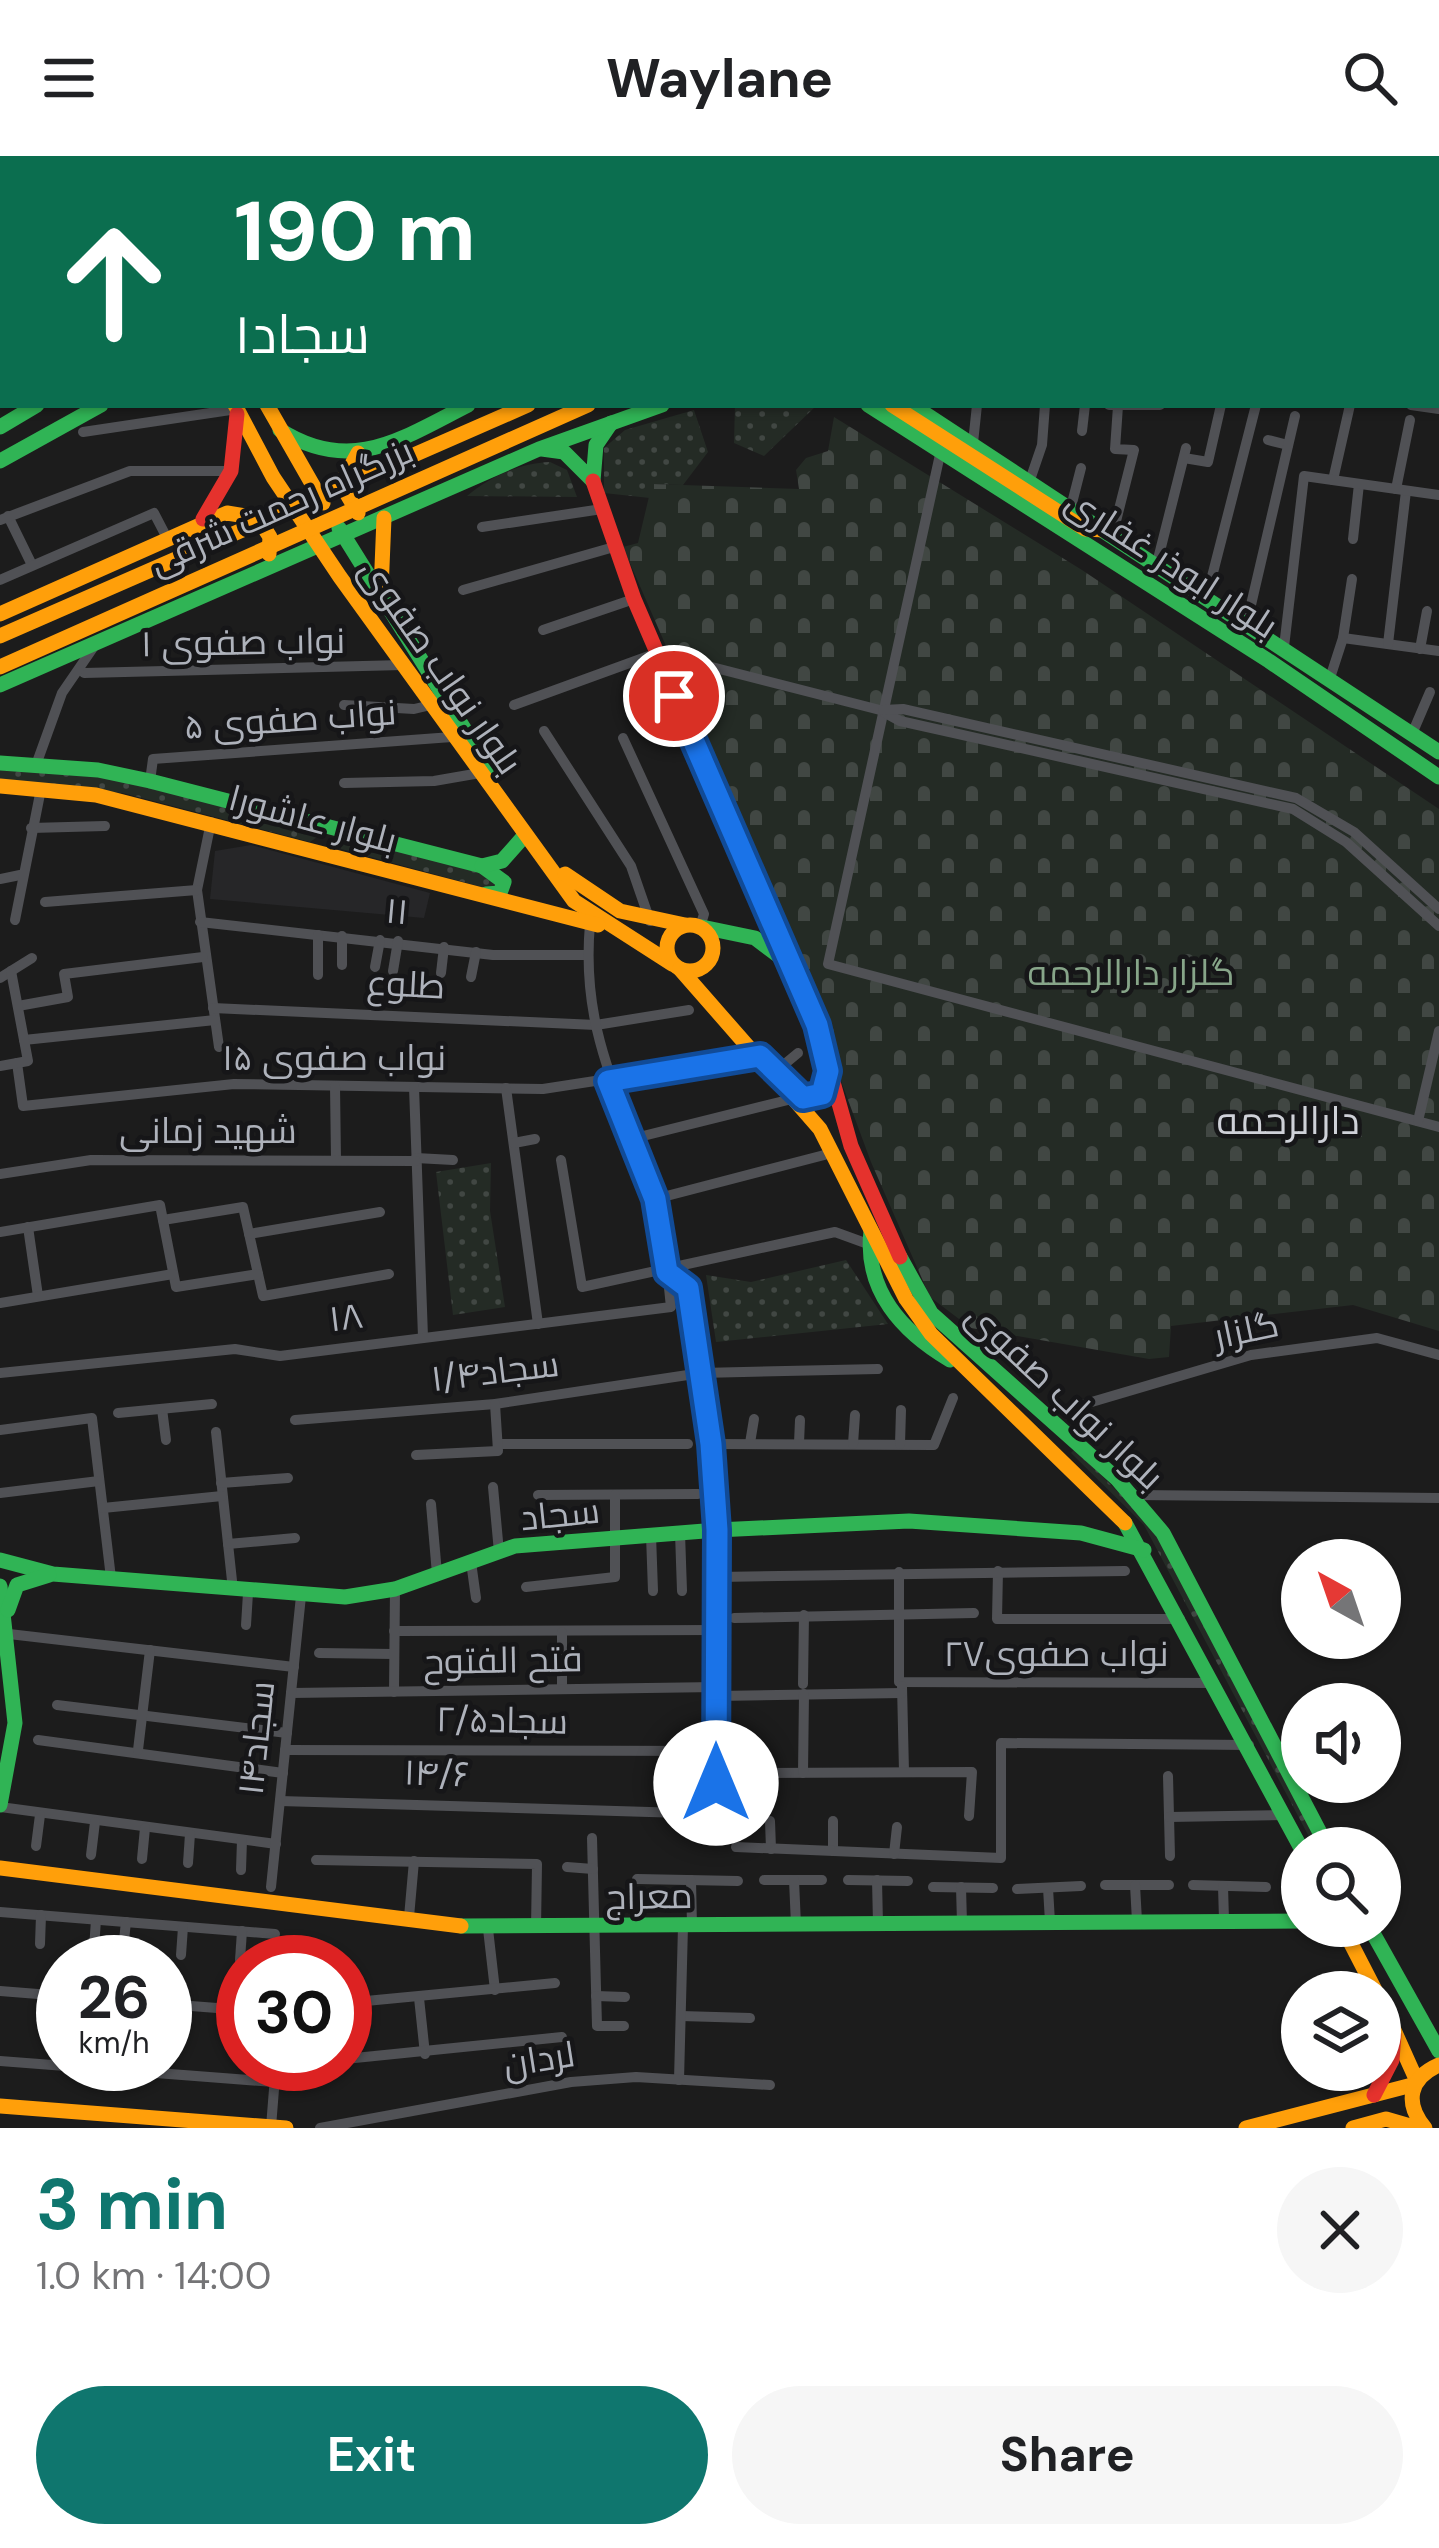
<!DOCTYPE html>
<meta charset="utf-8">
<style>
body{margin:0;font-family:"DM Sans",Cairo,sans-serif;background:#f6f6f6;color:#202124;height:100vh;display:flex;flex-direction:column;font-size:45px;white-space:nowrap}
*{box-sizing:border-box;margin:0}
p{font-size:39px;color:#757577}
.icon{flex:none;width:66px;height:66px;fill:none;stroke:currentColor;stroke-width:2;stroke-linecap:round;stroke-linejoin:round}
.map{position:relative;height:1972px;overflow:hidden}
.drawer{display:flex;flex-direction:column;background:#fff;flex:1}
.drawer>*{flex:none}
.guide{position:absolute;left:0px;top:0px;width:1440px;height:252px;box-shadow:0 3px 9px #0004;background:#0b6e4f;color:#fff;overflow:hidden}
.needle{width:78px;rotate:320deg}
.fabs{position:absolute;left:1281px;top:1383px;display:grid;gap:24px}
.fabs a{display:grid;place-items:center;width:120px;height:120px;border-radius:50%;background:#fff;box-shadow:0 3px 9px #0004;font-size:60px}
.speed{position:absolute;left:36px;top:1779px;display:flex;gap:24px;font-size:60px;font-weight:700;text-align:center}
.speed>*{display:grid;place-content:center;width:156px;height:156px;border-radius:50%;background:#fff;box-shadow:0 3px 9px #0004;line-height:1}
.speed small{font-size:30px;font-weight:400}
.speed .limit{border:18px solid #d22;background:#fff;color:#111}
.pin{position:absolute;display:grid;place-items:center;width:102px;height:102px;color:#fff;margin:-51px;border:6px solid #fff;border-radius:50%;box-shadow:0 3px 12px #0007}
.me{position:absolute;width:132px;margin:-66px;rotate:0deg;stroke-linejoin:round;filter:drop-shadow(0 0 9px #0008)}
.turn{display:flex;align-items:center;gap:42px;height:252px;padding:0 36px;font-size:54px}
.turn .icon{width:156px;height:156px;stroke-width:2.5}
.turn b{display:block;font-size:84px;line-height:102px}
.round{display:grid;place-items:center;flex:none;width:126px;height:126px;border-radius:63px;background:#f6f6f6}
.summary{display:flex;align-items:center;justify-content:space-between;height:204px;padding:0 36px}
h1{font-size:72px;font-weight:700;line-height:90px;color:#0f766e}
.primary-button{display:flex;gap:24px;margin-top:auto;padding:24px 36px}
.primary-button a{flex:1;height:138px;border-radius:72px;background:#0f766e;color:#fff;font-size:48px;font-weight:700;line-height:138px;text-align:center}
.primary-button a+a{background:#f6f6f6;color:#202124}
header{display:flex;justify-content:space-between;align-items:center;height:156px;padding:0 36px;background:#fff;font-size:54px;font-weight:700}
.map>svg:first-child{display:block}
</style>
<header><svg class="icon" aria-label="menu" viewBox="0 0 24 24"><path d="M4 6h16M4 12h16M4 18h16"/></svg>Waylane<svg class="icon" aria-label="search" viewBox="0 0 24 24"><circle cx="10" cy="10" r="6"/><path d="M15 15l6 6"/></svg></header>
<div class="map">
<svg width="1439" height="1972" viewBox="0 0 1439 1972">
<defs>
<pattern id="grass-dots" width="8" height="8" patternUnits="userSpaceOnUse" patternTransform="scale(3)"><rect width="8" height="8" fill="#242b25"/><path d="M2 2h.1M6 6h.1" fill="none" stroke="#414743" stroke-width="1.8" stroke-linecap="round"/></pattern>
<pattern id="cemetery-stones" width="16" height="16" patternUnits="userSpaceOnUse" patternTransform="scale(3)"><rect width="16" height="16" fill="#242b25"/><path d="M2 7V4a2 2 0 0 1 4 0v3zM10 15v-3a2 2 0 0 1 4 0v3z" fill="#414743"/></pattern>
</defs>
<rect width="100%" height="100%" fill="#1c1c1c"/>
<g fill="#262628">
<path d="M 150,0 L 982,0 L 983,3 L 152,3 Z"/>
<path d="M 251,689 L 430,737 L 424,762 L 210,743 L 215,695 Z"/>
</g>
<g fill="url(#grass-dots)">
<path d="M 735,249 L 817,249 L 764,300 L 734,287 Z"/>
<path d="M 694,254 L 708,296 L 683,329 L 653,328 L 650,342 L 604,337 L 604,292 L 625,274 Z"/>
<path d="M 550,306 L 567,314 L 577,341 L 467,340 C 489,321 520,307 550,306 Z"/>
<path d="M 0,614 L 99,620 L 314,672 L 317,681 L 310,686 L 123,637 L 0,624 Z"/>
<path d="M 344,680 L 489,718 L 497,731 L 493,734 L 341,693 L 337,686 Z"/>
<path d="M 491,1007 L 490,1055 L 505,1151 L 453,1159 L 436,1016 Z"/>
<path d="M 846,1104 L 888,1168 L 716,1186 L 706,1119 L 751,1126 Z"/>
<path d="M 1075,1293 L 1159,1377 L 1324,1692 L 1315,1692 L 1144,1369 L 1071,1297 Z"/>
</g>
<path fill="url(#cemetery-stones)" d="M 834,261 L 1082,414 L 1439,653 L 1439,1175 L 1353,1149 L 1171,1170 L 1169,1201 L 1149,1203 L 971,1172 L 930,1141 L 871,1006 L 760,706 L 623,391 L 638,387 L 652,328 L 799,333 L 796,314 L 806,302 L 828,295 Z"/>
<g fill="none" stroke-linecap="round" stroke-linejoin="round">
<g stroke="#505155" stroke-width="10">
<path d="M 1007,0 L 1008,3"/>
<path d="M 1075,0 L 1075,3"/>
<path d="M 1018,3 L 1031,1"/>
<path d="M 1245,3 L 1246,0"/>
<path d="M 1294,3 L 1295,0"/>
<path d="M 1346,3 L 1346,0"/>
<path d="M 1407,3 L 1407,0"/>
<path d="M 0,194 L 3,194"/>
<path d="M 1109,249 L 1160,249"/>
<path d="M 1411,249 L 1439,253"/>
<path d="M 1082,275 L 1085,249"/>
<path d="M 83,276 L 237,253"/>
<path d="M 1268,284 L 1288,289"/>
<path d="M 973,287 L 977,249"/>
<path d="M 941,294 L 828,808 L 1439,971"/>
<path d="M 1184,302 L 1208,306 L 1221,249"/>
<path d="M 1030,324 L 1042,289 L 1045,249"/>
<path d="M 1333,324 L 1350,249"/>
<path d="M 1396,333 L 1410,264"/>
<path d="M 1071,351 L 1081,312"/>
<path d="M 8,360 L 32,409"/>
<path d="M 0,364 L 130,315 L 231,315"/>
<path d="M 482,371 L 602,353"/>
<path d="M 1113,377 L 1134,294 L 1115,293 L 1118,250"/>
<path d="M 1353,383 L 1359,328"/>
<path d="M 1157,407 L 1186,292"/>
<path d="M 0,424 L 154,357 L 167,382"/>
<path d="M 463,434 L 614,391"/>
<path d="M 1207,440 L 1256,249"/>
<path d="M 1247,466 L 1295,260"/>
<path d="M 543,474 L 634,443"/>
<path d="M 1343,482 L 1439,495"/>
<path d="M 1388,488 L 1406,335"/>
<path d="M 1284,491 L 1304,320 L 1439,339"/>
<path d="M 1420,493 L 1427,455"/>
<path d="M 84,517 L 403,509"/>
<path d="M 1330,522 L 1343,482 L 1352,423"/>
<path d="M 344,549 L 414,553 L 431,549"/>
<path d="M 514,549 L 657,497 L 880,554 L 900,565 L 1293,653 L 1346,686 L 1439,770"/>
<path d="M 883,554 L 903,553 L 1296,642 L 1354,676 L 1439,753"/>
<path d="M 544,575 L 631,710 L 650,765"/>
<path d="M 1412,578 L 1430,536"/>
<path d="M 623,582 L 704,758 L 700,771"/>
<path d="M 36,609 L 62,537 L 95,489"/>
<path d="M 150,625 L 153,603 L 452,581"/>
<path d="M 344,627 L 434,625 L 480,617"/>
<path d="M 211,666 L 197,734 L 219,891"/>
<path d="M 31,672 L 105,670"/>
<path d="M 0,723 L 20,719"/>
<path d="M 45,746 L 197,734"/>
<path d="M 15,764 L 41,633"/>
<path d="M 200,766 L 493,799 L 588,799"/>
<path d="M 342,780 L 342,809"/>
<path d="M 375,811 L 380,784"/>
<path d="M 393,815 L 398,785"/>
<path d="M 441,817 L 444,791"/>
<path d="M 318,819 L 318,779"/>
<path d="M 471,821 L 476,796"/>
<path d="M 0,822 L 32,802"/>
<path d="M 18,850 L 68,841 L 64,818 L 203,801"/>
<path d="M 213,852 L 596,869 L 689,854"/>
<path d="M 24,884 L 215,864"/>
<path d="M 17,907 L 23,950 L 234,928 L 543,933 L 757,900"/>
<path d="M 0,910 L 28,905 L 11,815"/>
<path d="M 775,916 L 798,897"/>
<path d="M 335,930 L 336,1004"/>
<path d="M 414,931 L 423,1181"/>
<path d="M 506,932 L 538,1168"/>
<path d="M 1418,965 L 1439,875"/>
<path d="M 631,983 L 796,942"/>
<path d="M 514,987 L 535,983"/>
<path d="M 416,1002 L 453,1004"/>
<path d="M 561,1004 L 582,1131 L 835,1076 L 868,1088"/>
<path d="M 0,1018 L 91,1004 L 416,1005"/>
<path d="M 655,1043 L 832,997"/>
<path d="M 163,1064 L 243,1051 L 263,1140 L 389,1118"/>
<path d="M 28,1071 L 38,1140"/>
<path d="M 0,1076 L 160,1049 L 176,1131 L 258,1118"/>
<path d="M 249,1078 L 380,1056"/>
<path d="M 0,1147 L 173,1118"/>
<path d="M 0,1217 L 235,1193 L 280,1200 L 671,1151 C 667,1116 665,1074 654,1040 C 623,941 580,879 590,768"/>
<path d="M 162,1253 L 166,1284"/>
<path d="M 1068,1253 L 1251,1199 L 1377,1182 L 1439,1199"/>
<path d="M 118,1257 L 212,1248"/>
<path d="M 295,1264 L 495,1248 L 701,1217 L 878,1213"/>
<path d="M 0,1274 L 92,1262 L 111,1422"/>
<path d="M 216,1276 L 233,1434"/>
<path d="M 750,1287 L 754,1263"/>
<path d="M 799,1287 L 800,1264"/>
<path d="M 498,1288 L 688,1288"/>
<path d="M 711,1288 L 934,1289 L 953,1242"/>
<path d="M 853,1288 L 855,1259"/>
<path d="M 900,1288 L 901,1254"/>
<path d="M 416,1299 L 498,1295 L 495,1248"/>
<path d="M 221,1327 L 288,1322"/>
<path d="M 493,1331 L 499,1396"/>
<path d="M 0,1337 L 99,1325"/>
<path d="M 538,1339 L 698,1338"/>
<path d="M 1133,1339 L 1439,1342"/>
<path d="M 431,1348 L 437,1418"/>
<path d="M 103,1352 L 222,1340"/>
<path d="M 680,1377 L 682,1435"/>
<path d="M 651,1379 L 653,1435"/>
<path d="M 228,1388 L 295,1382"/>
<path d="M 471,1406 L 476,1442"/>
<path d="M 998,1415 L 997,1463 L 1180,1463"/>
<path d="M 899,1416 L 899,1526 L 1214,1527"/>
<path d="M 717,1421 L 1125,1415"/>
<path d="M 526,1431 L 615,1421 L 615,1339"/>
<path d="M 734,1462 L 974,1457"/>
<path d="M 246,1469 L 248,1437"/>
<path d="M 394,1475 L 717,1474"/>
<path d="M 562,1476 L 562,1533"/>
<path d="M 9,1478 L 294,1511"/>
<path d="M 319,1497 L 394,1498"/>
<path d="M 803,1528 L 804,1459"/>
<path d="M 902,1530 L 904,1616"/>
<path d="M 394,1536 L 395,1433"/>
<path d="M 291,1537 L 717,1531"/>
<path d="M 717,1540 L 902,1537"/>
<path d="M 57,1549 L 287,1577"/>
<path d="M 38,1584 L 283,1617"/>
<path d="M 138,1594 L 150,1494"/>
<path d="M 285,1594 L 717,1595"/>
<path d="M 737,1617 L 972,1616 L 969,1660"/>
<path d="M 803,1617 L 804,1538"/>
<path d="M 1168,1620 L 1170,1700"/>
<path d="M 280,1645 L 716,1658 L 717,1374 L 711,1288 L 688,1132 L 667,1116"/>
<path d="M 0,1651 L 276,1688"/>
<path d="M 1169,1661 L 1284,1659"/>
<path d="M 770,1665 L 771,1693"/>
<path d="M 833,1665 L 833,1695"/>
<path d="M 592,1682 L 597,1870 L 624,1870"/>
<path d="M 36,1690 L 40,1659"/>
<path d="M 736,1691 L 1001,1702 L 1001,1587 L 1249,1589"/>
<path d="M 894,1698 L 897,1671"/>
<path d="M 91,1699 L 95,1666"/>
<path d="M 142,1703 L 145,1672"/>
<path d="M 316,1704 L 537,1708 L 536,1772"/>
<path d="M 188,1707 L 190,1678"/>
<path d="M 567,1711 L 593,1713"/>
<path d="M 241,1714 L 242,1684"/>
<path d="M 637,1723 L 738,1725"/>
<path d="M 691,1724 L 692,1770"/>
<path d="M 764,1724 L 822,1724"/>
<path d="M 794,1724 L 796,1769"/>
<path d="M 848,1724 L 908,1725"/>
<path d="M 877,1724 L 878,1768"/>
<path d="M 1105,1729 L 1169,1729"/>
<path d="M 1135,1729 L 1137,1765"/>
<path d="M 1193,1729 L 1266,1731"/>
<path d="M 1223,1730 L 1224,1764"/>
<path d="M 271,1731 L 301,1440"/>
<path d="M 933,1731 L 993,1732"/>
<path d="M 961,1731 L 962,1767"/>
<path d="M 1048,1732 L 1050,1766"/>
<path d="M 1017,1733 L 1081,1730"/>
<path d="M 0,1756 L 275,1778"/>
<path d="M 409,1761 L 414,1705"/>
<path d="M 488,1773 L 495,1834"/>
<path d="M 40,1788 L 41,1759"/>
<path d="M 94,1792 L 96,1764"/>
<path d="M 123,1793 L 126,1766"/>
<path d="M 181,1799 L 183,1771"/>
<path d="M 240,1804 L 242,1775"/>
<path d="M 0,1835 L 63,1840"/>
<path d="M 596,1840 L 625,1841"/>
<path d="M 419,1842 L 425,1898"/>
<path d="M 345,1847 L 555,1827"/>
<path d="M 165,1848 L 243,1854"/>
<path d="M 681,1860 L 750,1862"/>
<path d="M 345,1903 L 562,1881"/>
<path d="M 0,1905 L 274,1926"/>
<path d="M 679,1924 L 683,1770"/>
<path d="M 271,1971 L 276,1908"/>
<path d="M 320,1972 L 571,1926 L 636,1921 L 770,1929"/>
</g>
<g stroke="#30b455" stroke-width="15">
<path d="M 142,0 L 143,3"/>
<path d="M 1437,32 L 1439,32"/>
<path d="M 868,249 L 1269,505 L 1439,621"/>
<path d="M 912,249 L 1439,596"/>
<path d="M 0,271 L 37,249"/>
<path d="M 280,274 C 351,319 401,283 468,249"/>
<path d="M 542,293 L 564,296 L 593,325 L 596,289 L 611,267"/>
<path d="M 0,305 L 101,249"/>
<path d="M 339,372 L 488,611"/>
<path d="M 0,529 L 539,293 L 662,249"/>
<path d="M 0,607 L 98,614 L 150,625 L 482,710 L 504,726 L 500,737 L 486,738"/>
<path d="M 482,710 L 502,705 L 525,679"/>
<path d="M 702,771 L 755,782 L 783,803"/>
<path d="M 871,1075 C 864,1134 902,1176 950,1204"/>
<path d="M 900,1101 L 931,1157 L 1117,1323 L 1163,1377 L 1328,1692"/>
<path d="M 1125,1367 L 1302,1694"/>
<path d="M 0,1404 L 53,1418 L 345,1441 L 395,1433 L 515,1390 L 717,1374 L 909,1365 L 1081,1377 L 1144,1394"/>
<path d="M 0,1430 L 15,1567 L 0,1649"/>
<path d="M 8,1454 L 17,1429 L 49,1419"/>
<path d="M 461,1770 L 1302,1765"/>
<path d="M 1369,1770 L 1439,1895"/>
</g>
<g stroke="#ff9f0a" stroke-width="15">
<path d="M 110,0 L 112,3"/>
<path d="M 1437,61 L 1439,60"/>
<path d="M 235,249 L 273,321 L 340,421 L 574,745 L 672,808"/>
<path d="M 267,249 L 323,347"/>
<path d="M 892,249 L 1085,373 L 1105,374"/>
<path d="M 358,297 L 341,328 L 358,357"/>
<path d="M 381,435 L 384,362"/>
<path d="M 0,458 L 227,357 L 258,362 L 270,381 L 269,398"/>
<path d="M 0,480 L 528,249"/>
<path d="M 0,511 L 588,249"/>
<path d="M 0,630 L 96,639 L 598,769"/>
<path d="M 565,718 L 620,755 L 685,769"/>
<circle cx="690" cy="792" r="23"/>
<path d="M 680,813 L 820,973 L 906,1143 L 931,1178 L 1125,1367"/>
<path d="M 793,936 L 817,940 L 828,918"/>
<path d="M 0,1712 L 461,1770"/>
<path d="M 1342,1770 L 1376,1836"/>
<path d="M 1380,1843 L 1416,1923"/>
<path d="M 0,1950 L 286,1972"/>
<path d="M 1246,1972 L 1412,1929"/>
<path d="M 1353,1972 L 1386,1963 L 1417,1972"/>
<path d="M 1425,1972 C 1404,1947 1409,1922 1439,1909"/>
</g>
<g stroke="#e5322d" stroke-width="15">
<path d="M 593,325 L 634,443 L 817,869 L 851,990 L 900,1101"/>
<path d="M 203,363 L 231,315 L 237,258"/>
<path d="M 1374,1939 L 1392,1904 L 1394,1879"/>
</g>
</g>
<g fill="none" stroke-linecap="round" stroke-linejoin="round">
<defs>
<path id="route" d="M 674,540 L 817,869 L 828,915 L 822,938 L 803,942 L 760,900 L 608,925 L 655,1043 L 667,1116 L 688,1132 L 711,1288 L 717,1374 L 716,1627"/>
</defs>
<use href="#route" stroke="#114b97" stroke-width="30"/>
<use href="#route" stroke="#1a73e8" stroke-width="21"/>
</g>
<g text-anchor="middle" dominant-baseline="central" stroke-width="9" stroke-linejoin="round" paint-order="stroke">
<g font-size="36" fill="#aeb2bb" stroke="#161618">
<text transform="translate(281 350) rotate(-24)">بزرگراه رحمت شرقی</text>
<text transform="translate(1172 407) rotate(33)">بلوار ابوذر غفاری</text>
<text transform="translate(243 486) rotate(-1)">نواب صفوی ۱</text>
<text transform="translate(441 510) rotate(55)">بلوار نواب صفوی</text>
<text transform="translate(290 563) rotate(-4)">نواب صفوی ۵</text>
<text transform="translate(313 663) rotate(15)">بلوار عاشورا</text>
<text transform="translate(397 755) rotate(5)">۱۱</text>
<text transform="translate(406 828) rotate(3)">طلوع</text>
<text x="334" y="901">نواب صفوی ۱۵</text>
<text x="208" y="974">شهید زمانی</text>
<text transform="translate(346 1161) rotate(-7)">۱۸</text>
<text transform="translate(1246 1174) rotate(-12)">گلزار</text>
<text transform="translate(495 1215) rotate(-7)">۱/۴سجاد</text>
<text transform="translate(1065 1240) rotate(43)">بلوار نواب صفوی</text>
<text transform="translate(560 1358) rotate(-6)">سجاد</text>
<text x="1056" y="1497">۲۷نواب صفوی</text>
<text transform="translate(503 1504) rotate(-1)">فتح الفتوح</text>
<text transform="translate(502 1564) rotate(1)">۲/۵سجاد</text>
<text transform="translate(256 1582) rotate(-84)">۱۴سجاد</text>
<text transform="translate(437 1617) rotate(2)">۱۴/۶</text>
<text transform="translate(649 1740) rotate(-1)">معراج</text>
<text transform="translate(539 1903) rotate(-9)">لردان</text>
</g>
<g font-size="36" fill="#87a589" stroke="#161618">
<text x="1131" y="816">گلزار دارالرحمه</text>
</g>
<g font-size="39" fill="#cfd1d8" stroke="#161618">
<text x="1288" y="964">دارالرحمه</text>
</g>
</g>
</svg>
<div class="fabs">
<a><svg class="needle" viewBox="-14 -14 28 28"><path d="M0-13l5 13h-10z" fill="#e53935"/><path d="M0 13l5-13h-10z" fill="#757577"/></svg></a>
<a><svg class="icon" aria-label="sound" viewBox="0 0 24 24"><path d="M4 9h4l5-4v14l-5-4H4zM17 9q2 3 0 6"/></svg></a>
<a><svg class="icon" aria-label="search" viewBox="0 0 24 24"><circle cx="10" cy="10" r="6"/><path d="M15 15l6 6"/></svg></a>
<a><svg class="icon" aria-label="layers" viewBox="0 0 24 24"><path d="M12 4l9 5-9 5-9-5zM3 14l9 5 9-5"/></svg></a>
</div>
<div class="speed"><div>26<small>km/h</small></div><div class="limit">30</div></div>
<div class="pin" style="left:674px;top:540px;background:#d93025"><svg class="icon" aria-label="arrive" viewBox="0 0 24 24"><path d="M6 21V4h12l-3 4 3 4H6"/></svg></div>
<svg class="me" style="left:716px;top:1627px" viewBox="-20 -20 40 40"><circle r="19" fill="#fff"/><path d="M0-13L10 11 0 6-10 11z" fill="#1a73e8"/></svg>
<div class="guide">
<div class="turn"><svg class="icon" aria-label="ahead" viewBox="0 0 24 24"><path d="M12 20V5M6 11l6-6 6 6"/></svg><div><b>190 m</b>۱سجاد</div></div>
</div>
</div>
<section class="drawer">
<div class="summary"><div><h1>3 min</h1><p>1.0 km · 14:00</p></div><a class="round"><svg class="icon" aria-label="close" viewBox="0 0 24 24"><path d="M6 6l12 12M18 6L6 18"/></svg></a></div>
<div class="primary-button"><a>Exit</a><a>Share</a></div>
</section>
